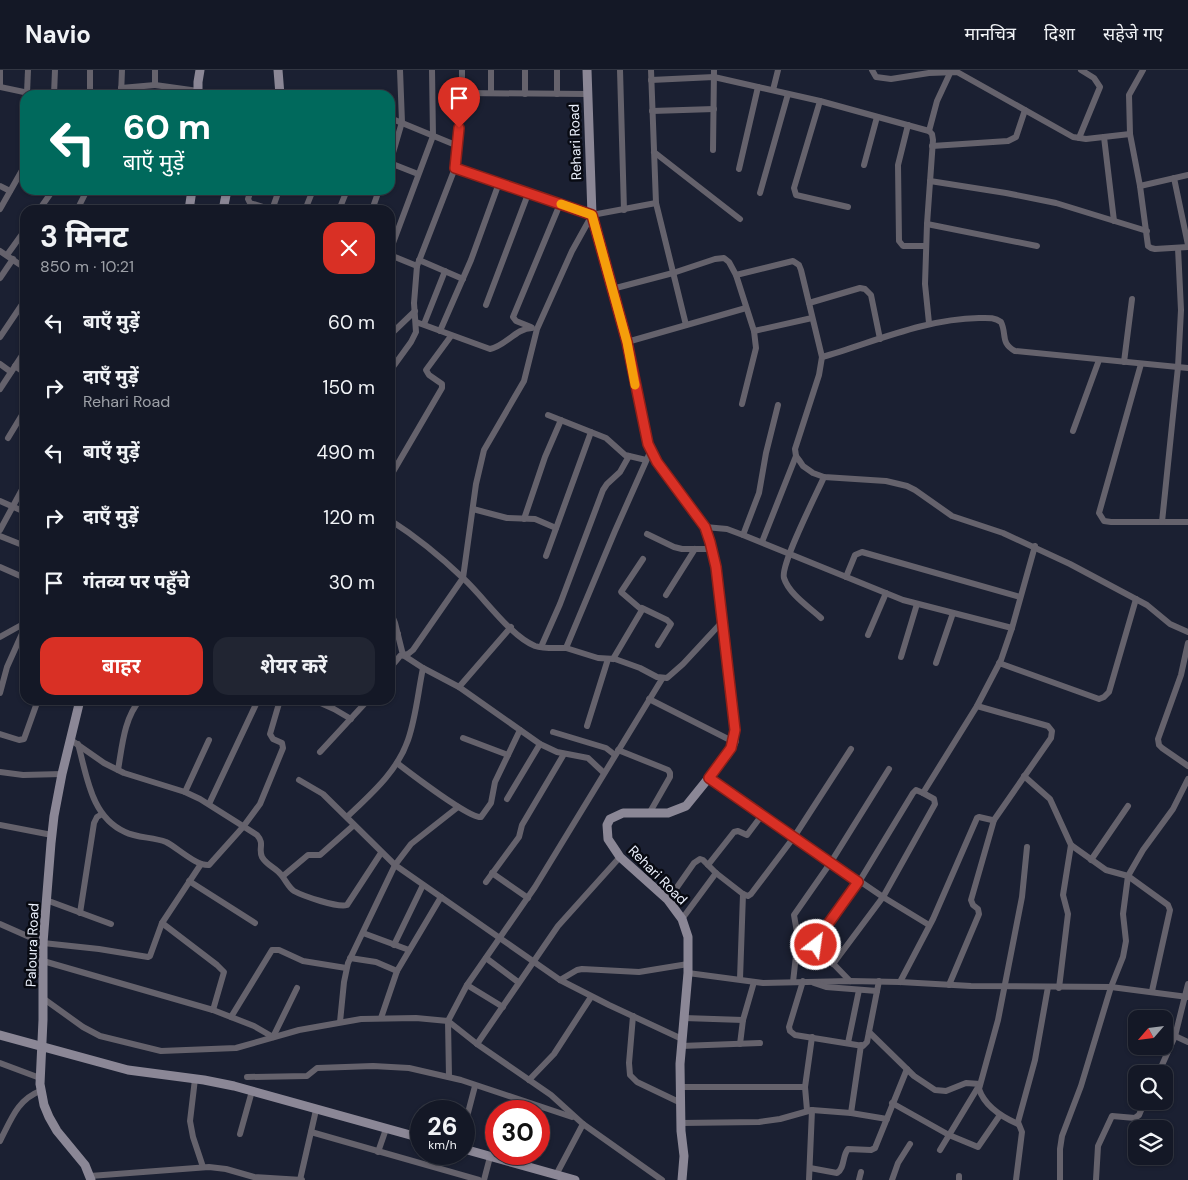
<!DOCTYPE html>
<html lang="hi">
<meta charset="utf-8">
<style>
body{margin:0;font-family:"DM Sans","Noto Sans Devanagari",sans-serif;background:#212532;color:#f1f3f6;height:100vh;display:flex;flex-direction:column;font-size:19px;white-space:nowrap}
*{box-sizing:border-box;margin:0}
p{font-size:16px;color:#9da0a7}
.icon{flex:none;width:28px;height:28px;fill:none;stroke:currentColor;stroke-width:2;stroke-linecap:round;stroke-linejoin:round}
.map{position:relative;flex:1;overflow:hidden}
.side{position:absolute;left:20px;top:135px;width:375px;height:500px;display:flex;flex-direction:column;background:#141826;border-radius:15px;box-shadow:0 1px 4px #0004,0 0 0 1px #333743}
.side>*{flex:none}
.top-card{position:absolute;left:20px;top:20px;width:375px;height:105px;border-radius:15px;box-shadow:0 1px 4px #0004,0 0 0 1px #333743;background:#00695c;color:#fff;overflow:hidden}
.needle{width:32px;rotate:242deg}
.fabs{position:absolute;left:1128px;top:940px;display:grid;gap:10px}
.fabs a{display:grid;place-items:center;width:45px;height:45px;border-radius:10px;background:#141826;box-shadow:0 1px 4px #0004,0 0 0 1px #333743;font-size:25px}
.speed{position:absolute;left:410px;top:1030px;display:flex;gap:10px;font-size:25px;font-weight:700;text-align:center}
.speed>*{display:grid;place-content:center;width:65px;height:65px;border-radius:50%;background:#141826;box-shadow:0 1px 4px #0004,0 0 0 1px #333743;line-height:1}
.speed small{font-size:12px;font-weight:400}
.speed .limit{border:8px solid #d22;background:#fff;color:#111}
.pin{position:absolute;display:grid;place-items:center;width:42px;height:42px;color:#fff;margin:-51px -21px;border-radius:50% 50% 50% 0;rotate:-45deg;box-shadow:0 0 5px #0007}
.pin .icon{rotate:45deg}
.me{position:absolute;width:55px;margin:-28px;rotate:30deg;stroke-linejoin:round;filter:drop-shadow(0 0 4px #0008)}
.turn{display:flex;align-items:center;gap:18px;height:105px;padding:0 20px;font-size:22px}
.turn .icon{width:65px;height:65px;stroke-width:2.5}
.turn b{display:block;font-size:35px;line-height:42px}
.round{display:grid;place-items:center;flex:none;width:52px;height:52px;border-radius:15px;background:#212532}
.overview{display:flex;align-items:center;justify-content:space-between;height:85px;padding:0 20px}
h1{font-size:30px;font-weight:700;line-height:38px}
.action{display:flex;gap:10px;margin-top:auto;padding:10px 20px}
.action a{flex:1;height:58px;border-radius:15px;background:#d93025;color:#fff;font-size:20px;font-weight:700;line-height:58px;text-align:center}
.action a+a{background:#212532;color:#f1f3f6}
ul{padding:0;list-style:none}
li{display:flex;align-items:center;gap:15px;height:65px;padding:0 20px}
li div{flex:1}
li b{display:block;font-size:19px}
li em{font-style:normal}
header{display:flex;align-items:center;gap:30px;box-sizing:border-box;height:70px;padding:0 25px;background:#141826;border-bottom:1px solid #333743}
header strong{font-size:24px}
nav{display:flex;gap:28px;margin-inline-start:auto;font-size:18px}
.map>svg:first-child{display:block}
</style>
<header>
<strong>Navio</strong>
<nav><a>मानचित्र</a><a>दिशा</a><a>सहेजे गए</a></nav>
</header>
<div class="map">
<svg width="1188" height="1110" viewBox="0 0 1188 1110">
<rect width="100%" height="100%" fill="#1b2032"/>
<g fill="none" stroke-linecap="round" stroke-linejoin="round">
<g stroke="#65626c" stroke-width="6">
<path d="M 0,0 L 0,17"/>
<path d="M 525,0 L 525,24"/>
<path d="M 557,0 L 557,24"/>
<path d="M 620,0 L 624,140"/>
<path d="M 651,0 L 656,133 L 686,255"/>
<path d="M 872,0 L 876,7 L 891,9 L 929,3 L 957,2 L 1073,67 L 1086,69 L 1130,64"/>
<path d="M 1143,0 L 1129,25 L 1130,64 L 1140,116 L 1148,176 L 1151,178 L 1155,179 L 1188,177"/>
<path d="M 651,10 L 714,7 L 820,31 L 929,61 L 932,64 L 933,70 L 927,154 L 925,214 L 929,253"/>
<path d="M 155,15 L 198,21"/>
<path d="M 0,17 L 38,25"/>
<path d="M 121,18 L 155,15 L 155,0"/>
<path d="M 773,20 L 778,0"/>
<path d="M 27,23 L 28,0"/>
<path d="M 462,23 L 587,24"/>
<path d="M 491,23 L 491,0"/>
<path d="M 54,25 L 55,0"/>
<path d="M 90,25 L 90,0"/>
<path d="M 121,25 L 122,0"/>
<path d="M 820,31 L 794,118 L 796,125 L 848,137"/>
<path d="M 652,41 L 714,39"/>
<path d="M 390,48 L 458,76"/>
<path d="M 908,55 L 898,95 L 899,171 L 903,176 L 926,176"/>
<path d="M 929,61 L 937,31 L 951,1"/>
<path d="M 1104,67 L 1114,151"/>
<path d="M 1079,68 L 1100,17 L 1094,8 L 1081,0"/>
<path d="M 932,76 L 1008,71 L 1016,67 L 1025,40"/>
<path d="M 713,80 L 714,0"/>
<path d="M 654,82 L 740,149"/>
<path d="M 390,93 L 402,52 L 400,0"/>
<path d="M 390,93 L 418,104"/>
<path d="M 864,95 L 877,47"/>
<path d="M 455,98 L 592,145 L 656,133"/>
<path d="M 739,99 L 758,17"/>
<path d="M 1174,108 L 1188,175"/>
<path d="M 930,111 L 1006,123 L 1056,133 L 1147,161"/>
<path d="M 0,116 L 10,121"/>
<path d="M 1140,116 L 1188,105"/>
<path d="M 251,120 L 248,129 L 250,133 L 273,140"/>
<path d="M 760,123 L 788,24"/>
<path d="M 0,139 L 25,95"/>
<path d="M 39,140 L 53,120"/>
<path d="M 77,140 L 87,120"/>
<path d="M 272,140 L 279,120"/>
<path d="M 305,140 L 313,120"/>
<path d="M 339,140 L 347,120"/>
<path d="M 372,140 L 379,120"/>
<path d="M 927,154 L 1037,176"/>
<path d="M 0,181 L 25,198"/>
<path d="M 390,181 L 433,66 L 432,0"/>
<path d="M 7,185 L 25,160"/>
<path d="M 390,185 L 417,196"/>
<path d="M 419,190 L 463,209"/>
<path d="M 736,205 L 793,191 L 799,195 L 801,200 L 822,287 L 819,305 L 795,379 L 796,386 L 799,390 L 803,396 L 813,403 L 824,407 L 886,411 L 907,416 L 915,420 L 952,446 L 1003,463 L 1070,494 L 1147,535 L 1170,554 L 1188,562"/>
<path d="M 0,208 L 13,189"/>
<path d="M 612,219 L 673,203 L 715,189 L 724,188 L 729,192 L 736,205 L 754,261 L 756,278 L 742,334"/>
<path d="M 809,233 L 860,218 L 865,219 L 871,225 L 880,269"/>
<path d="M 486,235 L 528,124"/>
<path d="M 416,252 L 490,279 C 506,276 516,258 532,258"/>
<path d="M 424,254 L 445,201"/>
<path d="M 531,257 L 516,251 L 513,247 L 560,134"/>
<path d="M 440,261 L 471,190 L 499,113"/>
<path d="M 754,261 L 812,248"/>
<path d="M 390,265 L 415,241"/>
<path d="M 0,267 L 25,230"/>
<path d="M 627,272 L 746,238"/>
<path d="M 822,287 C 874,272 924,249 979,248 C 987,248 994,247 1001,252 C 1007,264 1000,273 1015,281 L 1188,298"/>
<path d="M 1124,292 L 1132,229"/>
<path d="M 0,294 L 11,302"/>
<path d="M 1141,294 L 1099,443 L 1104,451 L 1111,452 L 1188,452"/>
<path d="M 15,296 L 25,303"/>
<path d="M 390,301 L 411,272 L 416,262 L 414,233 L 417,196 L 455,98 L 462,23 L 462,0"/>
<path d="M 0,319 L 25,281"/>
<path d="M 548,345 L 606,368 L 625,385 L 646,390"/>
<path d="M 1073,361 L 1099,290"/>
<path d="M 8,368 L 25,340"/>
<path d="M 651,380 L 615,461 L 566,578 L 598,588 L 615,589 L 640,598 L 657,607 L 667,608 L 683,594 L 722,552"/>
<path d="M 390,407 L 442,318 L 442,314 L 429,305 L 426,300 L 451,266"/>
<path d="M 0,431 L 25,442"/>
<path d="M 473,439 L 507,448 L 535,449 L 556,458"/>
<path d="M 524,449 L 545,387 L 561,350"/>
<path d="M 390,450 C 415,466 441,487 463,508 C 483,526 510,566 535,576 C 544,579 556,578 566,578"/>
<path d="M 1162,452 L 1178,297 L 1181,240 L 1178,178"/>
<path d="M 705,457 L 727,459 L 743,465 L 903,530 L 1012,558"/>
<path d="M 0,460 L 25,414"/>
<path d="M 647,464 L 674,477 L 682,479 L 712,479"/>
<path d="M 743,465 L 759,423 L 766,383 L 778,335"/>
<path d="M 0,466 L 25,476"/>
<path d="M 762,472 L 796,386"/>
<path d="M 546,486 L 591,362"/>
<path d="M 0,497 L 25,508"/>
<path d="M 846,507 L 855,485 L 862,482 L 1020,527"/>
<path d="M 666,525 L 695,479"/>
<path d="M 642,538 L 667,550 L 671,554 L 658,575"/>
<path d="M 390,541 L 395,553 L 403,585 L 423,598 L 459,617 L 540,674 L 557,682 L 588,688 L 604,703"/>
<path d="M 821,548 C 809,537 789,524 784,508 C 780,495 817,423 824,407"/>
<path d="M 390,564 L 398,564"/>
<path d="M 868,565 L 886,523"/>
<path d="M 0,567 L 25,553"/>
<path d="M 1188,573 L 1181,605 L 1158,669 L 1159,675 L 1162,678 L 1188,696"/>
<path d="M 541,577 L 560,534 L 603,420 L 607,414 L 620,402 L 629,386"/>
<path d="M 901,587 L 917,534"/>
<path d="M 613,589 L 642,540 L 621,522 L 643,489"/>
<path d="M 936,593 L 953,543"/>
<path d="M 999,593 L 1099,629 L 1104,627 L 1109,622 L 1136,529"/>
<path d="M 390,598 L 400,586 L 408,584 L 413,580 L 463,508 L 476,414 L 484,380 L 524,311 L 537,259 L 572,181 L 592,145"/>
<path d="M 459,617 L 511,557"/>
<path d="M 0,623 L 7,597 L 25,557"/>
<path d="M 649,629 L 734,672"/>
<path d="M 314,630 L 334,639 L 351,649"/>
<path d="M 587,656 L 608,589"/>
<path d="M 553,662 L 606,678 L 615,685"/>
<path d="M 0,664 L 19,670 L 24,669 L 38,630"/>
<path d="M 463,668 L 508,685"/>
<path d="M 71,670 L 104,693 L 124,703 L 185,722 L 200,729 L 257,765 C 265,774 258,778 262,787 C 267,796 277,798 282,806 C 286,811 289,818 294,821 C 303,826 338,838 347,835 L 381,783"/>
<path d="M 78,674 C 87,706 91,747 125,762 C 137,768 153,767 166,772 C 178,778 196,796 209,795 L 243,757 L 260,734 L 283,678 L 282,673 L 273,669 L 270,664 L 280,630"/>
<path d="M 618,680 L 668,700 L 670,703 L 670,707 L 650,742"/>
<path d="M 320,682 L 368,630"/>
<path d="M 397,693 C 410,703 469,748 481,747 L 491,733 L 495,712 L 520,660"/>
<path d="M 118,700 C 122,677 124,648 140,630"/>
<path d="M 0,702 L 23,705 L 62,704"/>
<path d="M 1024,706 L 1050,729 L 1071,775 L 1106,800 L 1128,806 L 1168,835 L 1170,840 L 1152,921"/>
<path d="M 709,708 L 883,827 L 935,734 L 934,729 L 923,723 L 977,636 L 1001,590 L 1012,558 L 1035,476"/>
<path d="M 299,710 L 323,724 L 395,795 L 560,910 L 609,935 L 682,969"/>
<path d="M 185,722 L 209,670"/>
<path d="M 507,729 L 540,674"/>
<path d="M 209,734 L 258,630"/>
<path d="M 347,747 C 371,724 397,702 408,670 C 416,647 418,622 423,598"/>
<path d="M 0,755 L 52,765"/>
<path d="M 1091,790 L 1128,736"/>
<path d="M 708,795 L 734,762 L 738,761 L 747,765 L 762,745"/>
<path d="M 492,803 L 528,828"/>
<path d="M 283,806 L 308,785 L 320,785 L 354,755"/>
<path d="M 189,811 L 255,853"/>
<path d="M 486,812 L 519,767 L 522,755 L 564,684"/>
<path d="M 46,830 L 111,854"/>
<path d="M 668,830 L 694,793 L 700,789 L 703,790 L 716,803 L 743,824 L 748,826 L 751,824 L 794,767 L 851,679"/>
<path d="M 80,843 L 94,753 L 97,747 L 102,744"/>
<path d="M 682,849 L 716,803"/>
<path d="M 162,853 L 217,895 L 224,902 L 213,940"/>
<path d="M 0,854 L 43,873 L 99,879 L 148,887 L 150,886 L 162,853 L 201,794"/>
<path d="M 363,863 L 409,880"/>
<path d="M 394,875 L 423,815"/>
<path d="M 350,888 L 376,892 L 397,901"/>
<path d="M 486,888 L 518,912"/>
<path d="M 43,891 L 213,940 L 254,956 L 273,967 L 297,918"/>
<path d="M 833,894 L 883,827 L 929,855"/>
<path d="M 688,903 L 763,913 L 850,911 L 900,912 L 971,916 L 1111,917 L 1188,927"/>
<path d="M 740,909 L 743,824"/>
<path d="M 560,910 L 577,900 L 582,899 L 639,902 L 688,894"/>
<path d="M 803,911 L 789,957 L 790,961 L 795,965 L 863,976 L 867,972 L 879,911"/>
<path d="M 850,911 L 819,879 L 816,871 L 859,812 L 913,723 L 916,720 L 923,723"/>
<path d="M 793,912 L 798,868 L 794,845 L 831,792 L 889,699"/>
<path d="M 900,912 L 933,849 L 977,748 L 979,747 L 992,750 L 994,750 L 1051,668 L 1052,661 L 1048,656 L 977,636"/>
<path d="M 814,913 L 826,917 L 877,921"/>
<path d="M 467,915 L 503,937"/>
<path d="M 949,915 L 979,844 L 978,839 L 973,835 L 971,830 L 994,750"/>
<path d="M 1059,918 L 1068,844 L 1063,825 L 1071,775"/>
<path d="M 44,929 L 83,957 L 100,966 L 161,981 L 236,978 L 299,960 L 361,949 L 416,948 L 448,951 L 477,974 L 551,1025 L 583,1054 L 662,1110"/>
<path d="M 633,946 L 629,993 L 630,1005 L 637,1012 L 681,1033"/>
<path d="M 231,947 L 272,880 L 279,880 L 303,891 L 346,898"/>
<path d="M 381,948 L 397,901 L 441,827"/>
<path d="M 684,948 L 743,950"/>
<path d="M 340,952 L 344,912 L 348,893 L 395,795 L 411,774 L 458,737"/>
<path d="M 869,962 L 914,1006 L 935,1020 L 946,1021 L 966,1013 L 980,1014 L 940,1080"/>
<path d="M 1175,966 L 1188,972"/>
<path d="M 848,973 L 859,920"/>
<path d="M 477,974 L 558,856 L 620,787"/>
<path d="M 740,974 L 743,950 L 754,912"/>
<path d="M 681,976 L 760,973"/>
<path d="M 0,993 L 40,1008"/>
<path d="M 1158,1004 L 1175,966 L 1188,914"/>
<path d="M 247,1007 L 307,1006 L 317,998 L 373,996 L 409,998 L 461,1010 L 572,1047"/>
<path d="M 449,1007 L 448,951 L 467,915 L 535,817 L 662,609"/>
<path d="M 195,1009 L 190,1051 L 193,1067 L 203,1097"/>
<path d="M 529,1010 L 554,984 L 591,927"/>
<path d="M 681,1017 L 805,1017"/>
<path d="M 892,1033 L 949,1065 L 978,1077 L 1000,1045"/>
<path d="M 807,1040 L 805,1017 L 812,967"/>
<path d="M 851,1043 L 861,975"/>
<path d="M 681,1053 L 759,1052 L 780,1049 L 812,1040 L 851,1043 L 887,1049"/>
<path d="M 1018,1054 C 1002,1047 985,1037 979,1019 L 998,950 L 1022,827 L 1027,777"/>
<path d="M 464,1058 L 475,1016"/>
<path d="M 311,1062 L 479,1110"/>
<path d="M 240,1064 L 252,1021"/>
<path d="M 0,1071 C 11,1050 17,1030 40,1021"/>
<path d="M 378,1082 L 386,1059"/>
<path d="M 810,1098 L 837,1103 C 845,1098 842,1086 848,1079 L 871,1080 L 875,1078 L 907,999"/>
<path d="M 556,1105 L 583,1054"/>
<path d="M 90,1106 L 209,1097 L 226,1099 L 254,1107 L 302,1110"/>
<path d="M 959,1106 L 959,1110"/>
<path d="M 300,1110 L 316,1040"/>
<path d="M 484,1110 L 490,1087"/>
<path d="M 809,1110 L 812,1040"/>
<path d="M 859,1110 L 861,1102"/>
<path d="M 892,1110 L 898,1093 L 910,1074"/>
<path d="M 1016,1110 L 1022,1062 L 1018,1052 L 1035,990 L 1048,917"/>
<path d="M 1060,1110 L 1060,1079 L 1062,1066 L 1081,1016 L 1111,917 L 1123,887 L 1126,871 L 1123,844 L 1128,806 L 1143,780 L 1173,739 L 1188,709"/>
<path d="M 1096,1110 L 1098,1076 L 1112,1046 L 1135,1048 L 1139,1045 L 1145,1031"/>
</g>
<g stroke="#8b8796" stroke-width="9">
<path d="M 278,0 L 280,25"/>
<path d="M 587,0 L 592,145 L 627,272 L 648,374 L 657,392 L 705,457 L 716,497 L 735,660 L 734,672 L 728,684 L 686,736 L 668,743 L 623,743 L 610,749 L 607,755 L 608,769 L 620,787 L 668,830 L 682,849 L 688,867 L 688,903 L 680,994 L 681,1061 L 684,1086 L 682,1110"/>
<path d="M 198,25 L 198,12 L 200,0"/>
<path d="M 189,140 L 192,120"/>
<path d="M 223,140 L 227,120"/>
<path d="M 80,630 L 62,704 L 54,746 L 51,773 L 43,873 L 43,950 L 40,1014 L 44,1035 L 49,1047 L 57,1061 L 85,1095 L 91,1110"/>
<path d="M 0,965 L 128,1000 L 204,1010 L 234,1016 L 421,1068"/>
<path d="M 464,1079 L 575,1110"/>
</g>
</g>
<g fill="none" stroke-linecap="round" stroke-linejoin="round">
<defs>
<path id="route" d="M 459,58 L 455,98 L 592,145 L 627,272 L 648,374 L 657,392 L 705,457 L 710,472 L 716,497 L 735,660 L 731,678 L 709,708 L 858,812 L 818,868 L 816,875"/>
</defs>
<use href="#route" stroke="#8d1f18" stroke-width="12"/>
<use href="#route" stroke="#d93025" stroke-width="9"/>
<path stroke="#f59e0b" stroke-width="9" d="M 561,134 L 592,145 L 627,272 L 635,315"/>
</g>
<g text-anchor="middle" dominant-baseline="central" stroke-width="5" stroke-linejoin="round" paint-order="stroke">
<g font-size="14" fill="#ebf0fc" stroke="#080a12">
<text transform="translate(575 72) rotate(-92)">Rehari Road</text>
<text transform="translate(658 805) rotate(45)">Rehari Road</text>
<text transform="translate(32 875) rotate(-88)">Paloura Road</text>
</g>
</g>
</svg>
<div class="fabs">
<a><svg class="needle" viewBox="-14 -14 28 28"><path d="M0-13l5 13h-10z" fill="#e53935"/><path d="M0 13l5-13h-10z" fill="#9da0a7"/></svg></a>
<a><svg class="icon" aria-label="search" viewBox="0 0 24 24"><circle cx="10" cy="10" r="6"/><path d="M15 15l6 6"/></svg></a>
<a><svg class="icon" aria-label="layers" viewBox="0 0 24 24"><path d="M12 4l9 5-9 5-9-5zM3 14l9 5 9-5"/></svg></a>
</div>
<div class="speed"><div>26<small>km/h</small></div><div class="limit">30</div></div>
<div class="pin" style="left:459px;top:58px;background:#d93025"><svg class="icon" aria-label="arrive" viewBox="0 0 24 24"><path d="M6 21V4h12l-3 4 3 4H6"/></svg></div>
<svg class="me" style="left:816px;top:875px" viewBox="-20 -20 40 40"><circle r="17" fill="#d93025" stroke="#fff" stroke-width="3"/><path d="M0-11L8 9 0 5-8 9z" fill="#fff"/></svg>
<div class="top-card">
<div class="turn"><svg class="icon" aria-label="left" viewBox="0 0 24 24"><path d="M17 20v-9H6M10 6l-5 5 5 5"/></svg><div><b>60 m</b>बाएँ मुड़ें</div></div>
</div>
<section class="side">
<div class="overview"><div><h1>3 मिनट</h1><p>850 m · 10:21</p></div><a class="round" style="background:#d93025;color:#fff"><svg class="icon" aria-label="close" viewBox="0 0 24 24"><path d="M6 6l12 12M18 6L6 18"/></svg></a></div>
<ul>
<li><svg class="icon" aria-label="left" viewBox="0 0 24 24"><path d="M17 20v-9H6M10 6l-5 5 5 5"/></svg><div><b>बाएँ मुड़ें</b></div><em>60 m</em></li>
<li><svg class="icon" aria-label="right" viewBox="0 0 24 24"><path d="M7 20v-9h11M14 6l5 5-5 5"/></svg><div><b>दाएँ मुड़ें</b><p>Rehari Road</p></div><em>150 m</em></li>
<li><svg class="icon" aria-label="left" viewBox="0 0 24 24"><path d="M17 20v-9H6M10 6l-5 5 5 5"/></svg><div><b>बाएँ मुड़ें</b></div><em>490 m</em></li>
<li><svg class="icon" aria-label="right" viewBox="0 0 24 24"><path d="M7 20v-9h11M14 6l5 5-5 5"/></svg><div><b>दाएँ मुड़ें</b></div><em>120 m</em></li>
<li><svg class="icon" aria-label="arrive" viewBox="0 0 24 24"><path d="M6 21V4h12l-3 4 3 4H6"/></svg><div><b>गंतव्य पर पहुँचे</b></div><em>30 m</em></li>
</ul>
<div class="action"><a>बाहर</a><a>शेयर करें</a></div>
</section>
</div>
